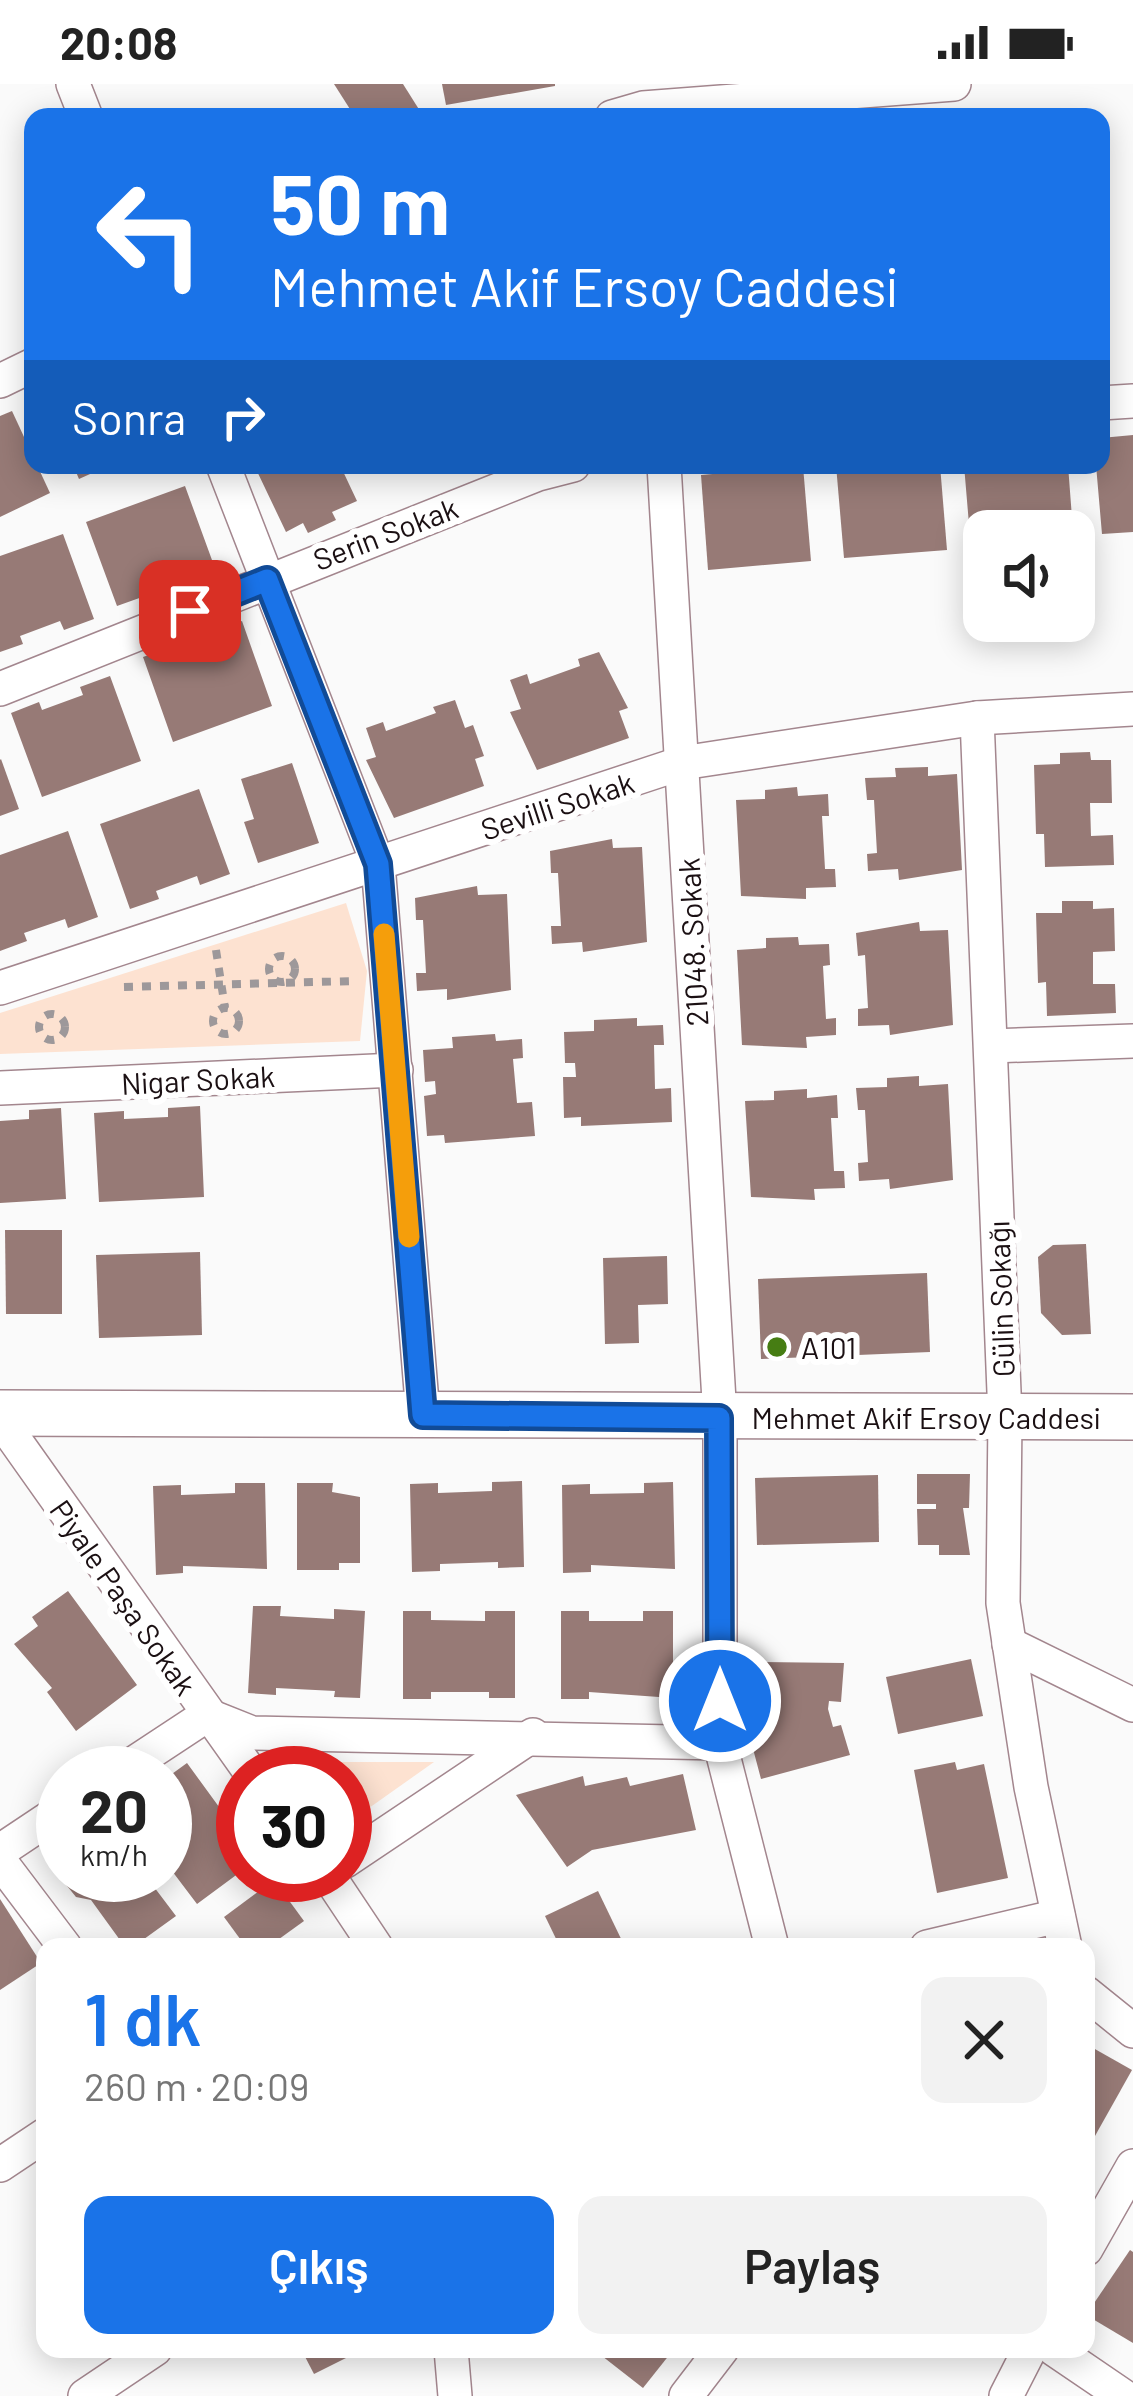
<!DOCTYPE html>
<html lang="tr">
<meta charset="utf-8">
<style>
body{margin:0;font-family:Barlow,sans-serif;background:#f2f2f2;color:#222;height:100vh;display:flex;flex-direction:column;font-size:45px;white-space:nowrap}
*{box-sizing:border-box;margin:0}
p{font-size:39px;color:#767676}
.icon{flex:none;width:66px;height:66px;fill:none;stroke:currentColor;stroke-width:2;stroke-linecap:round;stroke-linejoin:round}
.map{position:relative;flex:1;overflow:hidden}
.side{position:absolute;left:36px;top:1854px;width:1059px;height:420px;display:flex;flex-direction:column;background:#fff;border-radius:24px;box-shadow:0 6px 30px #0003}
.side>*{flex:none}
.banner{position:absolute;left:24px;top:24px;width:1086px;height:366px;border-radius:24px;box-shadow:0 6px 30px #0003;background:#1a73e8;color:#fff;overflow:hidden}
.fabs{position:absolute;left:963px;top:426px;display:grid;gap:24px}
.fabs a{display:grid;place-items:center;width:132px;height:132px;border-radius:24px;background:#fff;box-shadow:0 6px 30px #0003;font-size:60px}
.speed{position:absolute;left:36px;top:1662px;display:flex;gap:24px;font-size:60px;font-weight:700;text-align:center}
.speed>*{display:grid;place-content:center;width:156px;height:156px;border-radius:50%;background:#fff;box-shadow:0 6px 30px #0003;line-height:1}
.speed small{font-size:30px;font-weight:400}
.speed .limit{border:18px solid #d22;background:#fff;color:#111}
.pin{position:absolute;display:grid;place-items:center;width:102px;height:102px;color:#fff;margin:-51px;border-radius:24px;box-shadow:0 6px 18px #0006}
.me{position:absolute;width:132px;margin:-66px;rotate:0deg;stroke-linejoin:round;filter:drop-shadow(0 0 9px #0008)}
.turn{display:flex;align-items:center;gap:42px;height:252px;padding:0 48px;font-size:54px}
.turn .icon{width:156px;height:156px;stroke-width:2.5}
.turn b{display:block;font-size:84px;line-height:102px}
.then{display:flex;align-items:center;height:114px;padding:0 48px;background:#0003;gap:24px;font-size:45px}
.round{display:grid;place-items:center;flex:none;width:126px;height:126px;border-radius:24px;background:#f2f2f2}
.headline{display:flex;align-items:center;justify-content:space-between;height:204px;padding:0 48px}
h1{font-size:72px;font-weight:600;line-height:90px;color:#1a73e8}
.primary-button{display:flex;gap:24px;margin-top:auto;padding:24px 48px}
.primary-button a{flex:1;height:138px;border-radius:24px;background:#1a73e8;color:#fff;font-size:48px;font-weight:600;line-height:138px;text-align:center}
.primary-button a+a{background:#f2f2f2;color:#222}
.status{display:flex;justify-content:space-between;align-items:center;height:84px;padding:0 60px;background:#fff;direction:ltr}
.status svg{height:33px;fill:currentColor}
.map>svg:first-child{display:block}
</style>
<div class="status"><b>20:08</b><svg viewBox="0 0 49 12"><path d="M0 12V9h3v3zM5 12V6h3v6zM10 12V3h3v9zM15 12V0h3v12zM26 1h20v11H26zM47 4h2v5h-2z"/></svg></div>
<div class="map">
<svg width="1133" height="2312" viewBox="0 0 1133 2312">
<rect width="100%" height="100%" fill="#fafafa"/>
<g fill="#fde2d1">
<path d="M 346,819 L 367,887 L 360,957 L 0,970 L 0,929 Z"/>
<path d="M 283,1678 L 434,1678 L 345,1741 L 345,1689 L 291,1689 Z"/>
</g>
<g fill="#977a76">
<path d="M 334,0 L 403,0 L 420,27 L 411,33 L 355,33 Z"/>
<path d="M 442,0 L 555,0 L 555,2 L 446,21 Z"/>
<path d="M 12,327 L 50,409 L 0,433 L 0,332 Z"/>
<path d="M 1133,351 L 1133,448 L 1102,450 L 1096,381 L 1101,381 L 1101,354 Z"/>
<path d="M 73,381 L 110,381 L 79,395 Z"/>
<path d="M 340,381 L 357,417 L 332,428 L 336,436 L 308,449 L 303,439 L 286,448 L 255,383 Z"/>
<path d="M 836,381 L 940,381 L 947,466 L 844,474 Z"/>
<path d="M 964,381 L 1068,381 L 1073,447 L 984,447 L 984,463 L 971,464 Z"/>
<path d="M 803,382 L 811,477 L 708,486 L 701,391 Z"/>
<path d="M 185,402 L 216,487 L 186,498 L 183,490 L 142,504 L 145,512 L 117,522 L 86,438 Z"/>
<path d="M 63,450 L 94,535 L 64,546 L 60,537 L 20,552 L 23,560 L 0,568 L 0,472 Z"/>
<path d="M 242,537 L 272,622 L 173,658 L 143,573 L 171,563 L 173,571 L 214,556 L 211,547 Z"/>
<path d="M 599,568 L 628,624 L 619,627 L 629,654 L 537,686 L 510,628 L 521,625 L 510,596 L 527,590 L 530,600 L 580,582 L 578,575 Z"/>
<path d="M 110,592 L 141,677 L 42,713 L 11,629 L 39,618 L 42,626 L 83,611 L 80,603 Z"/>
<path d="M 455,616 L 465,644 L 473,641 L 484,672 L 475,675 L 484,702 L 394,734 L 366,676 L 376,673 L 366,644 L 383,638 L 386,647 L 436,629 L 433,623 Z"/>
<path d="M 1090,668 L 1091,676 L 1111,676 L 1112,719 L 1090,719 L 1091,752 L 1113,751 L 1114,781 L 1045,783 L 1044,750 L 1036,750 L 1034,681 L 1060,680 L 1060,669 Z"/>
<path d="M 1,675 L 19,725 L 0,732 L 0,676 Z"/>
<path d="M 292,679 L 319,759 L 258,779 L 244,738 L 254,735 L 241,695 Z"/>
<path d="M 928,683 L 928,692 L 957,690 L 962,786 L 899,796 L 898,785 L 868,787 L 867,770 L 877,769 L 874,716 L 867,716 L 865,694 L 896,693 L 895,684 Z"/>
<path d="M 797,703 L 798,712 L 828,710 L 829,732 L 822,732 L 825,785 L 835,785 L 836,803 L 806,804 L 806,815 L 741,812 L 736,716 L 765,715 L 765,706 Z"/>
<path d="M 199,705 L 230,790 L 200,801 L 197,792 L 156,807 L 159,815 L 130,825 L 100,740 Z"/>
<path d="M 68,747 L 98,833 L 68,844 L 65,835 L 24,849 L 27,857 L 0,867 L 0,771 Z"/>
<path d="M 612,755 L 613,764 L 642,763 L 647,858 L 583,868 L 582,858 L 552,860 L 551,842 L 561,842 L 558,789 L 551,789 L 550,767 Z"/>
<path d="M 477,802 L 478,811 L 507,810 L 511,906 L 447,916 L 447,905 L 417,907 L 416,889 L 426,889 L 423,836 L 416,836 L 415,814 Z"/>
<path d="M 1062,817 L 1093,817 L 1093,825 L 1114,824 L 1115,867 L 1093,868 L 1093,900 L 1115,900 L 1116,929 L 1047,932 L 1046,898 L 1038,899 L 1036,829 L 1062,829 Z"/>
<path d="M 919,838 L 920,847 L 948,846 L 953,941 L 890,951 L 889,941 L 858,942 L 858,925 L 868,924 L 865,871 L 858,872 L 856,849 Z"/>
<path d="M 798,853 L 799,861 L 829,860 L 830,881 L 823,882 L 826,935 L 836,934 L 836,951 L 806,953 L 807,964 L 742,961 L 737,866 L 766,864 L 766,854 Z"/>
<path d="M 637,934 L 637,942 L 663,941 L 664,961 L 654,961 L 655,1005 L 671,1004 L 672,1038 L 581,1042 L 581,1033 L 564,1034 L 563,993 L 576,993 L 575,979 L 565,979 L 564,948 L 594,947 L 594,936 Z"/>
<path d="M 495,950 L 496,957 L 522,955 L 523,974 L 513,975 L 517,1019 L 532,1018 L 535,1052 L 445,1059 L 444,1051 L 427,1052 L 424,1012 L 436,1010 L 435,997 L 425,998 L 423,966 L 453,964 L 452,953 Z"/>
<path d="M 919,992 L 919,1002 L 948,1000 L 953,1096 L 890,1105 L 889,1095 L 859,1097 L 858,1079 L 868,1078 L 865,1026 L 858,1026 L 856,1004 L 887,1003 L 887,994 Z"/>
<path d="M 807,1005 L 807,1014 L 837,1011 L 838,1034 L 831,1034 L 834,1087 L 844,1087 L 845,1104 L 814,1105 L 815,1116 L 751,1113 L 745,1017 L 774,1016 L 774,1007 Z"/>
<path d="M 200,1022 L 204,1113 L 99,1118 L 94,1029 L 124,1027 L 124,1035 L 168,1033 L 168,1024 Z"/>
<path d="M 61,1024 L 66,1115 L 0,1119 L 0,1037 L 29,1035 L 29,1026 Z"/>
<path d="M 5,1146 L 62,1146 L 62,1230 L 6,1230 Z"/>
<path d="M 1086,1160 L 1091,1250 L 1062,1251 L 1041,1229 L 1038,1173 L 1053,1161 Z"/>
<path d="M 200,1168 L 202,1251 L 99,1254 L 96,1171 Z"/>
<path d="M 667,1172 L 668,1220 L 638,1221 L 639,1259 L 605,1260 L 603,1174 Z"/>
<path d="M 927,1189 L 930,1268 L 761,1275 L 758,1195 Z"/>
<path d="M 917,1390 L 970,1390 L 969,1424 L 963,1424 L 970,1471 L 939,1471 L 939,1461 L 918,1461 L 917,1425 L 936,1425 L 936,1420 L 917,1420 Z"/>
<path d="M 878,1391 L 879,1458 L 757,1461 L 755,1394 Z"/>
<path d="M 522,1397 L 524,1483 L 498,1484 L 498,1478 L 440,1480 L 440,1487 L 412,1488 L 410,1400 L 438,1399 L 438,1409 L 492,1407 L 492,1398 Z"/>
<path d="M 673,1398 L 675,1485 L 591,1481 L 591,1488 L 563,1489 L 562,1401 L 590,1400 L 590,1410 L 644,1409 L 644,1399 Z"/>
<path d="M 235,1399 L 265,1399 L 267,1485 L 183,1482 L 183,1489 L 156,1491 L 153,1402 L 181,1401 L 181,1411 L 235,1409 Z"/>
<path d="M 297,1399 L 333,1399 L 332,1408 L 360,1413 L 360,1479 L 339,1479 L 339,1486 L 297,1486 Z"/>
<path d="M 68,1507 L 137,1601 L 76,1647 L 47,1608 L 52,1604 L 14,1560 L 38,1542 L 32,1533 Z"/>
<path d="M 253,1522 L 281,1522 L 280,1532 L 334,1535 L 334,1525 L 365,1527 L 360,1614 L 334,1613 L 335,1607 L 276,1604 L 276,1611 L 248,1609 Z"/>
<path d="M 403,1527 L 431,1527 L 431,1536 L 485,1537 L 485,1527 L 515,1527 L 515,1614 L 489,1614 L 489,1608 L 431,1608 L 431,1615 L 403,1615 Z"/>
<path d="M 561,1527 L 589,1527 L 589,1537 L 643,1537 L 643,1527 L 673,1527 L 673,1614 L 589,1608 L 589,1615 L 561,1615 Z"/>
<path d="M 971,1575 L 983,1632 L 898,1650 L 886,1593 Z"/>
<path d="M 756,1578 L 844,1579 L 841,1618 L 829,1617 L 828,1625 L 833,1643 L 841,1641 L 850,1671 L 761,1695 L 752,1661 L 761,1658 L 757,1644 L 764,1642 L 763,1625 L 753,1625 Z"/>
<path d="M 955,1678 L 957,1686 L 984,1680 L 1008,1794 L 937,1809 L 914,1686 Z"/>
<path d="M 187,1679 L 230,1738 L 235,1734 L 243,1744 L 243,1786 L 197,1820 L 169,1783 L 179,1775 L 165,1758 L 165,1695 Z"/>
<path d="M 683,1690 L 696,1746 L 592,1766 L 567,1783 L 516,1711 L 583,1692 L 585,1702 L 627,1693 L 630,1702 Z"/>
<path d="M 63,1762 L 63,1791 L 145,1791 L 176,1832 L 133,1863 L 125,1863 L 91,1816 L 76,1813 L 46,1776 Z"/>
<path d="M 274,1796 L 304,1837 L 268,1863 L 246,1863 L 224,1833 Z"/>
<path d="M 598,1807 L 625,1863 L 560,1863 L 545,1832 Z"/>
<path d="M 0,1815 L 41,1879 L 0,1906 Z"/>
<path d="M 1086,1960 L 1132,1986 L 1086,2068 Z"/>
<path d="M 1130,2166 L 1133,2168 L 1133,2259 L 1086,2231 Z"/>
<path d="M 301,2265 L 364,2265 L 314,2290 Z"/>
<path d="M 593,2265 L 674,2265 L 643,2304 Z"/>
</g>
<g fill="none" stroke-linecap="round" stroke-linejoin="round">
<defs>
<g id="street">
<path d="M 73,0 L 86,33"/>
<path d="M 612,33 L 643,24 L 954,0"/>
<path d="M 0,297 L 33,281"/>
<path d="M 1101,319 L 1133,317"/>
<path d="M 223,381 L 378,780 L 423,1331"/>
<path d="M 664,381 L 720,1334 L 720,1659 L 772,1863"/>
<path d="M 0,605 L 538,390 L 573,381"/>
<path d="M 977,634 L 1005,1333 L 1003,1519 L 1031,1703 L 1065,1863"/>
<path d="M 0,904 L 682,679 L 977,634 L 1133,625"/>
<path d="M 991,962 L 1133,957"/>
<path d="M 0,1004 L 396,986"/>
<path d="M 0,1335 L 251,1689"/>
<path d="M 1009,1560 L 1133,1621"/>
<path d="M 119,1689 L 207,1631 L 252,1649 L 720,1659"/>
<path d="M 0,1767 L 63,1725"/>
<path d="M 0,1777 L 65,1863"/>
<path d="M 345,1777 L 533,1651"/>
<path d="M 328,1791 L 376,1863"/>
<path d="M 927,1863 L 1058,1832"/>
<path d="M 1086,1909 L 1133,1947"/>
<path d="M 0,2081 L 45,2051"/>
<path d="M 1086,2165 L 1133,2082"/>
<path d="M 451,2265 L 455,2312"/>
<path d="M 1054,2265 L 1123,2312"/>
<path d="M 85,2312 L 155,2265"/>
<path d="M 686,2312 L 722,2265"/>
<path d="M 1006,2312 L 1030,2265"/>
</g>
<path id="secondary" d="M 0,1329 L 1133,1333"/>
</defs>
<use href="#street" stroke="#a3868e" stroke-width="36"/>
<use href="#secondary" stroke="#a3868e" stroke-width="48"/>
<g stroke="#9d989a" stroke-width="8" stroke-dasharray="9 9" stroke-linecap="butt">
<path d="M 216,866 L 225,924"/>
<circle cx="282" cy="885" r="13"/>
<path d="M 124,903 L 355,897"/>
<circle cx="226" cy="937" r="13"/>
<circle cx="52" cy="943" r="13"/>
</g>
<use href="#street" stroke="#fff" stroke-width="33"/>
<use href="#secondary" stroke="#fff" stroke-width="45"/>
</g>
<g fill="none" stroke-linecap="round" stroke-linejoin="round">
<defs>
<path id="route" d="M 190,527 L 267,496 L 378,780 L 423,1331 L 719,1334 L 720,1617"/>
</defs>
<use href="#route" stroke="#114b97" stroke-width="30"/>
<use href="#route" stroke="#1a73e8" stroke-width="21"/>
<path stroke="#f59e0b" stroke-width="21" d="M 384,850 L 409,1153"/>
</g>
<circle fill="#467d13" stroke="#fff" stroke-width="4.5" cx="777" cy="1263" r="12"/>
<g text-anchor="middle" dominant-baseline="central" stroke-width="12" stroke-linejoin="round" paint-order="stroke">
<g font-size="30" fill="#1b1013" stroke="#fff">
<text transform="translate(385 449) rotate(-21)">Serin Sokak</text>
<text transform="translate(557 721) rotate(-18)">Sevilli Sokak</text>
<text transform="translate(692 858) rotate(-93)">21048. Sokak</text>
<text transform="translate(198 995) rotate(-3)">Nigar Sokak</text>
<text transform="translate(1000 1215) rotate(-92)">Gülin Sokağı</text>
<text x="926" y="1333">Mehmet Akif Ersoy Caddesi</text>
<text transform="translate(124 1513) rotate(55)">Piyale Paşa Sokak</text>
</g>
<g font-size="30" fill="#1b1013" stroke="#fff" text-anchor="start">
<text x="801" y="1263">A101</text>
</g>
</g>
</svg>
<div class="fabs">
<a><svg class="icon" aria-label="sound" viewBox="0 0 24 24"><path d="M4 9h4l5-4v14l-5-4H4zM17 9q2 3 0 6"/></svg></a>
</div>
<div class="speed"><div>20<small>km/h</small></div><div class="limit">30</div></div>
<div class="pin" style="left:190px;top:527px;background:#d93025"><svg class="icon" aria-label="arrive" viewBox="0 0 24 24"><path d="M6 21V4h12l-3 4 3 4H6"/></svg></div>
<svg class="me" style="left:720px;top:1617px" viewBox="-20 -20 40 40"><circle r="17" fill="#1a73e8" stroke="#fff" stroke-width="3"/><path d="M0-11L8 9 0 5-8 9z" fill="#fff"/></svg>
<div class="banner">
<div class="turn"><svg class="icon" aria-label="left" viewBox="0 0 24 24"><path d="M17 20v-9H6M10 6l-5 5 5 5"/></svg><div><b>50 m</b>Mehmet Akif Ersoy Caddesi</div></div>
<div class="then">Sonra<svg class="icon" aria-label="right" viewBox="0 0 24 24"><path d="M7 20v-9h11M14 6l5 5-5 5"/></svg></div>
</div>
<section class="side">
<div class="headline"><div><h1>1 dk</h1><p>260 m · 20:09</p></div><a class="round"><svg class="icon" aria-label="close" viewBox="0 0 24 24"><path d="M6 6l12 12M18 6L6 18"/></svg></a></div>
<div class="primary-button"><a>Çıkış</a><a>Paylaş</a></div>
</section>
</div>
